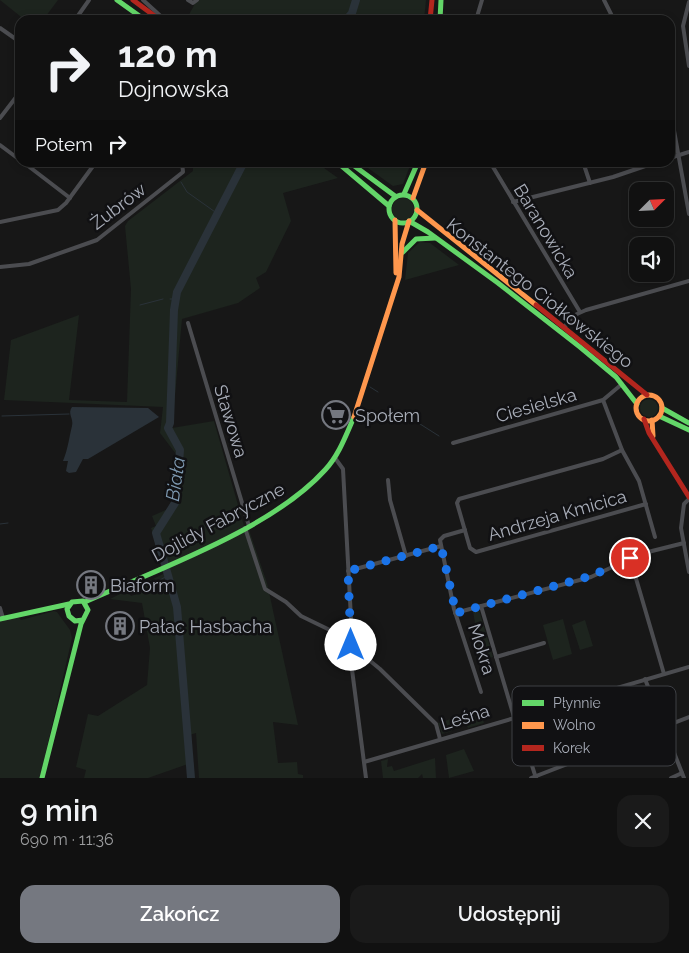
<!DOCTYPE html>
<html lang="pl">
<meta charset="utf-8">
<style>
body{margin:0;font-family:Raleway,sans-serif;background:#1a1a1a;color:#f1f3f6;height:100vh;display:flex;flex-direction:column;font-size:19px;white-space:nowrap}
*{box-sizing:border-box;margin:0}
p{font-size:16px;color:#9c9d9f}
.icon{flex:none;width:28px;height:28px;fill:none;stroke:currentColor;stroke-width:2;stroke-linecap:round;stroke-linejoin:round}
.map{position:relative;height:778px;overflow:hidden}
.sheet{display:flex;flex-direction:column;background:#111;flex:1}
.sheet>*{flex:none}
.hud{position:absolute;left:15px;top:15px;width:660px;height:152px;border-radius:15px;box-shadow:0 2px 8px #0003,0 0 0 1px #303131;background:#111;color:#f1f3f6;overflow:hidden}
.needle{width:32px;rotate:66deg}
.buttons{position:absolute;left:629px;top:182px;display:grid;gap:10px}
.buttons a{display:grid;place-items:center;width:45px;height:45px;border-radius:10px;background:#111;box-shadow:0 2px 8px #0003,0 0 0 1px #303131;font-size:25px}
.pin{position:absolute;display:grid;place-items:center;width:42px;height:42px;color:#fff;margin:-21px;border:2px solid #fff;border-radius:50%;box-shadow:0 1px 5px #0007}
.me{position:absolute;width:55px;margin:-28px;rotate:0deg;stroke-linejoin:round;filter:drop-shadow(0 0 4px #0008)}
.turn{display:flex;align-items:center;gap:18px;height:105px;padding:0 20px;font-size:22px}
.turn .icon{width:65px;height:65px;stroke-width:2.5}
.turn b{display:block;font-size:35px;line-height:42px}
.then{display:flex;align-items:center;height:48px;padding:0 20px;background:#0003;gap:10px;font-size:19px}
.round{display:grid;place-items:center;flex:none;width:52px;height:52px;border-radius:15px;background:#1a1a1a}
.overview{display:flex;align-items:center;justify-content:space-between;height:85px;padding:0 20px}
h1{font-size:30px;font-weight:600;line-height:38px}
.primary-button{display:flex;gap:10px;margin-top:auto;padding:10px 20px}
.primary-button a{flex:1;height:58px;border-radius:15px;background:#757880;color:#fff;font-size:20px;font-weight:600;line-height:58px;text-align:center}
.primary-button a+a{background:#1a1a1a;color:#f1f3f6}
.map>svg:first-child{display:block}
</style>
<div class="map">
<svg width="689" height="778" viewBox="0 0 689 778">
<rect width="100%" height="100%" fill="#171717"/>
<g fill="#1d241e">
<path d="M 0,0 L 58,0 L 43,20 L 25,20 Z"/>
<path d="M 197,0 L 426,0 L 424,20 L 186,20 Z"/>
<path d="M 189,163 L 317,163 L 338,178 L 283,193 L 291,221 L 266,272 L 256,278 L 260,288 L 238,303 L 182,319 L 172,428 L 214,421 L 244,526 L 249,530 L 267,583 L 298,725 L 273,722 L 278,763 L 297,762 L 298,774 L 303,775 L 303,778 L 199,778 L 196,733 L 186,736 L 188,764 L 148,778 L 84,778 L 86,770 L 76,767 L 88,714 L 98,716 L 147,685 L 150,648 L 142,603 L 110,599 L 128,590 L 131,596 L 139,593 L 137,587 L 167,572 L 151,528 L 156,526 L 152,516 L 168,509 L 174,503 L 179,458 L 160,433 L 163,407 L 4,400 L 11,340 L 79,315 L 69,400 L 127,402 L 131,289 L 125,226 L 128,221 L 193,171 L 193,166 Z"/>
<path d="M 361,163 L 411,163 L 403,184 L 393,186 Z"/>
<circle cx="403" cy="209" r="11"/>
<path d="M 420,242 L 430,243 L 459,265 L 405,280 L 408,253 Z"/>
<circle cx="649" cy="408" r="9"/>
<path d="M 479,610 L 493,657 L 481,660 L 473,611 Z"/>
<path d="M 54,611 L 57,612 L 70,630 L 72,638 L 40,778 L 0,778 L 0,621 L 18,617 L 21,620 Z"/>
<path d="M 563,619 L 572,654 L 553,660 L 543,625 Z"/>
<path d="M 585,620 L 593,646 L 580,650 L 572,625 Z"/>
<path d="M 480,710 L 484,723 L 468,728 L 466,723 L 452,727 L 452,731 L 442,734 L 438,723 Z"/>
<path d="M 464,749 L 474,771 L 449,778 L 446,755 Z"/>
<path d="M 435,758 L 436,778 L 423,778 L 422,774 L 418,778 L 383,778 L 381,761 L 388,759 L 387,767 L 392,766 L 394,771 Z"/>
</g>
<path fill="#2a3239" d="M 72,407 L 148,408 L 159,417 L 88,459 L 83,459 L 76,472 L 69,473 L 66,471 L 68,461 L 63,461 C 68,449 69,438 72,426 C 74,418 67,414 72,407 Z"/>
<g fill="none" stroke-linecap="round" stroke-linejoin="round">
<g stroke="#2a3239" stroke-width="1">
<path d="M 181,182 L 187,192 L 218,214"/>
<path d="M 170,299 L 175,299"/>
<path d="M 140,305 L 163,299"/>
<path d="M 370,387 L 378,392"/>
<path d="M 2,416 L 69,414"/>
<path d="M 409,417 L 439,436"/>
<path d="M 0,524 L 8,523"/>
<path d="M 158,581 L 169,575"/>
</g>
<g stroke="#2a3239" stroke-width="8">
<path d="M 346,20 L 352,13 L 356,0"/>
<path d="M 191,778 L 177,607 L 156,533 L 175,503 L 177,490 L 180,450 L 168,428 L 170,423 L 174,310 L 177,292 L 244,162"/>
</g>
<g stroke="#4b4c50" stroke-width="4">
<path d="M 143,0 L 165,20"/>
<path d="M 188,0 L 193,3 L 197,0"/>
<path d="M 604,0 L 614,20"/>
<path d="M 689,2 L 683,26 L 689,66"/>
<path d="M 75,20 L 89,0"/>
<path d="M 476,20 L 482,0"/>
<path d="M 0,28 L 20,42"/>
<path d="M 670,108 L 689,214"/>
<path d="M 0,118 L 20,92"/>
<path d="M 0,145 L 20,160"/>
<path d="M 670,158 L 689,152"/>
<path d="M 23,162 L 70,198"/>
<path d="M 490,162 L 580,312"/>
<path d="M 583,162 L 590,183"/>
<path d="M 513,202 L 613,177 L 657,162"/>
<path d="M 0,222 L 58,210 L 66,203 L 96,162"/>
<path d="M 0,267 L 29,264 L 97,240 L 183,172 L 182,162"/>
<path d="M 188,323 L 249,526"/>
<path d="M 564,327 L 577,314 L 586,310 L 689,281"/>
<path d="M 603,400 L 622,450 L 639,481 L 655,537"/>
<path d="M 453,443 L 603,400 L 622,384"/>
<path d="M 622,450 L 603,459 L 459,499 L 457,503 L 470,548 L 476,552 L 646,504"/>
<path d="M 335,458 L 343,469 L 352,637 L 350,654 L 366,778"/>
<path d="M 388,480 L 390,500 L 406,556"/>
<path d="M 689,499 L 684,504 L 681,528 L 689,572"/>
<path d="M 245,528 L 265,589 L 286,602 L 301,616 L 336,633 L 380,669 L 436,724 L 440,739"/>
<path d="M 465,530 L 444,536 L 440,540 L 454,609 L 481,692"/>
<path d="M 630,558 L 664,674"/>
<path d="M 348,571 L 441,546"/>
<path d="M 481,606 L 514,717"/>
<path d="M 0,608 L 3,618"/>
<path d="M 455,613 L 591,577 L 640,554 L 684,543"/>
<path d="M 496,657 L 544,643"/>
<path d="M 645,679 L 684,778"/>
<path d="M 516,716 L 536,778"/>
<path d="M 364,762 L 689,667"/>
<path d="M 531,778 L 689,717"/>
<path d="M 671,778 L 682,773"/>
</g>
<g stroke="#63d668" stroke-width="5">
<path d="M 117,0 L 145,20"/>
<path d="M 440,20 L 441,0"/>
<path d="M 337,162 L 389,206"/>
<path d="M 349,162 L 395,196"/>
<path d="M 404,194 L 418,162"/>
<circle cx="403" cy="209" r="14"/>
<path d="M 409,221 L 428,232 L 498,283 L 580,347 L 616,377 L 637,404"/>
<path d="M 403,252 L 416,239 L 435,238"/>
<path d="M 662,408 L 689,423"/>
<path d="M 659,416 L 689,430"/>
<path d="M 85,602 C 158,569 272,529 325,470 C 339,455 346,435 354,417"/>
<path d="M 0,619 L 69,604"/>
<path d="M 42,778 L 81,624 L 88,610 L 83,601 L 72,602 L 67,609 L 69,616 L 75,621 L 83,620"/>
</g>
<g stroke="#ff974d" stroke-width="5">
<path d="M 413,198 L 426,162"/>
<path d="M 417,210 L 536,305"/>
<path d="M 395,220 L 396,273"/>
<circle cx="649" cy="408" r="13"/>
<path d="M 354,417 L 399,277 L 402,244 L 409,221"/>
<path d="M 652,420 L 653,436"/>
</g>
<g stroke="#b3261e" stroke-width="5">
<path d="M 133,0 L 160,20"/>
<path d="M 430,20 L 432,0"/>
<path d="M 536,305 L 647,395"/>
<path d="M 644,419 L 649,433 L 689,497"/>
</g>
</g>
<g fill="none" stroke-linecap="round" stroke-linejoin="round">
<path stroke="#1a73e8" stroke-width="9" stroke-dasharray="0 16.2" d="M 351,645 L 348,571 L 441,546 L 456,613 L 591,576 L 630,558"/>
</g>
<defs>
<symbol id="supermarket-ring" viewBox="-11 -11 22 22"><circle r="9.5" fill="#111113" stroke="#757880" stroke-width="1.5"/><path d="M-6-5.5h2.5l.6 2H6L4.5 2H-2.5L-4.4-4H-6ZM-1.5 3.2a1.3 1.3 0 1 0 .1 0ZM3 3.2a1.3 1.3 0 1 0 .1 0Z" fill="#757880"/></symbol>
<symbol id="building-ring" viewBox="-11 -11 22 22"><circle r="9.5" fill="#111113" stroke="#757880" stroke-width="1.5"/><path d="M-4-6H4V6H1V3H-1V6H-4ZM-2.5-4.3h1.7v1.8h-1.7ZM.8-4.3h1.7v1.8H.8ZM-2.5-1h1.7V.8h-1.7ZM.8-1h1.7V.8H.8Z" fill="#757880"/></symbol>
</defs>
<g fill-rule="evenodd">
<use href="#supermarket-ring" x="320" y="399" width="32" height="32"/>
<use href="#building-ring" x="75" y="569" width="32" height="32"/>
<use href="#building-ring" x="104" y="610" width="32" height="32"/>
</g>
<g text-anchor="middle" dominant-baseline="central" stroke-width="5" stroke-linejoin="round" paint-order="stroke">
<g font-size="18" fill="#a8adb8" stroke="#111113">
<text transform="translate(118 206) rotate(-37)">Żubrów</text>
<text transform="translate(546 231) rotate(59)">Baranowicka</text>
<text transform="translate(540 293) rotate(38)">Konstantego Ciołkowskiego</text>
<text transform="translate(536 405) rotate(-16)">Ciesielska</text>
<text transform="translate(231 421) rotate(73)">Stawowa</text>
<text transform="translate(557 515) rotate(-16)">Andrzeja Kmicica</text>
<text transform="translate(218 522) rotate(-28)">Dojlidy Fabryczne</text>
<text transform="translate(482 649) rotate(72)">Mokra</text>
<text transform="translate(465 717) rotate(-17)">Leśna</text>
</g>
<g font-size="18" fill="#a8adb8" stroke="#111113" text-anchor="start">
<text x="355" y="415">Społem</text>
<text x="110" y="585">Biaform</text>
<text x="139" y="626">Pałac Hasbacha</text>
</g>
<g font-size="19" font-style="italic" fill="#7f9bb3" stroke="#111113">
<text transform="translate(175 479) rotate(-82)">Biała</text>
</g>
</g>
<rect x="512" y="686" width="164" height="80" rx="8" fill="#111113" stroke="#3e4045" stroke-width="1"/>
<rect x="522" y="700" width="22" height="6" fill="#63d668"/>
<rect x="522" y="722" width="22" height="7" fill="#ff974d"/>
<rect x="522" y="745" width="22" height="6" fill="#b3261e"/>
<g font-size="14" fill="#a8adb8">
<text x="553" y="708">Płynnie</text>
<text x="553" y="730">Wolno</text>
<text x="553" y="753">Korek</text>
</g>
</svg>
<div class="buttons">
<a><svg class="needle" viewBox="-14 -14 28 28"><path d="M0-13l5 13h-10z" fill="#e53935"/><path d="M0 13l5-13h-10z" fill="#9c9d9f"/></svg></a>
<a><svg class="icon" aria-label="sound" viewBox="0 0 24 24"><path d="M4 9h4l5-4v14l-5-4H4zM17 9q2 3 0 6"/></svg></a>
</div>
<div class="pin" style="left:630px;top:558px;background:#d93025"><svg class="icon" aria-label="arrive" viewBox="0 0 24 24"><path d="M6 21V4h12l-3 4 3 4H6"/></svg></div>
<svg class="me" style="left:351px;top:645px" viewBox="-20 -20 40 40"><circle r="19" fill="#fff"/><path d="M0-13L10 11 0 6-10 11z" fill="#1a73e8"/></svg>
<div class="hud">
<div class="turn"><svg class="icon" aria-label="right" viewBox="0 0 24 24"><path d="M7 20v-9h11M14 6l5 5-5 5"/></svg><div><b>120 m</b>Dojnowska</div></div>
<div class="then">Potem<svg class="icon" aria-label="right" viewBox="0 0 24 24"><path d="M7 20v-9h11M14 6l5 5-5 5"/></svg></div>
</div>
</div>
<section class="sheet">
<div class="overview"><div><h1>9 min</h1><p>690 m · 11:36</p></div><a class="round"><svg class="icon" aria-label="close" viewBox="0 0 24 24"><path d="M6 6l12 12M18 6L6 18"/></svg></a></div>
<div class="primary-button"><a>Zakończ</a><a>Udostępnij</a></div>
</section>
